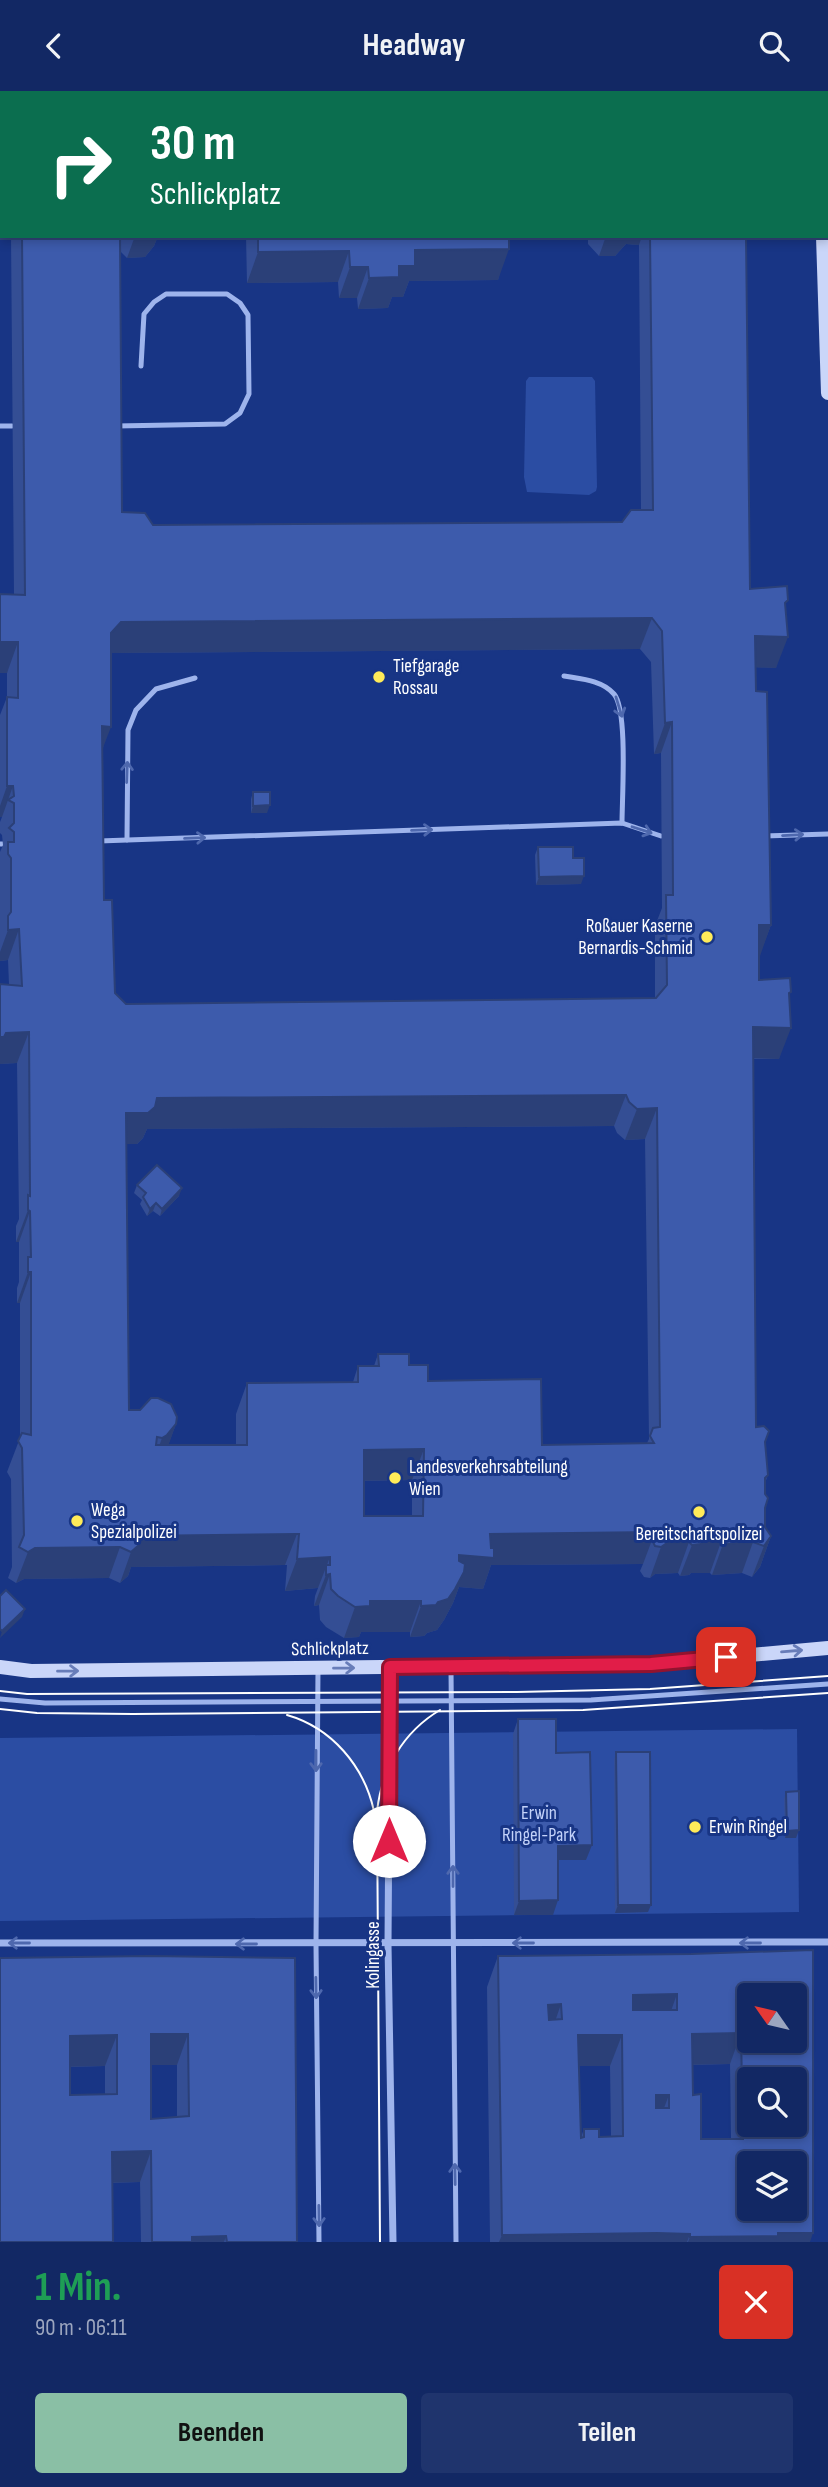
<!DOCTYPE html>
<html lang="de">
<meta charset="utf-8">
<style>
body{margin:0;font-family:"Sofia Sans Condensed",sans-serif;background:#1f346d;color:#f1f3f6;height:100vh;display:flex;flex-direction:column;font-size:26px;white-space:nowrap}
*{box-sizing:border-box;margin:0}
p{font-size:23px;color:#9ca6bf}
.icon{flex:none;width:38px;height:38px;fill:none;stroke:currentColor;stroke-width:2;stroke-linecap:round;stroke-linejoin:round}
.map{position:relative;height:2151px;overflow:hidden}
.side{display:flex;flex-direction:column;background:#122864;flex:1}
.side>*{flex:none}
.top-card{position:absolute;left:0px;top:0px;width:830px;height:147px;box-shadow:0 4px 10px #0003,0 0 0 2px #314478;background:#0b6e4f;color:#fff;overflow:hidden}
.needle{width:46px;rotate:304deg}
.buttons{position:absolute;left:737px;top:1892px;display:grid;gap:14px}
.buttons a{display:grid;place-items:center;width:70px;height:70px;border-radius:7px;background:#122864;box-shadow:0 4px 10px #0003,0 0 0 2px #314478;font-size:35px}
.pin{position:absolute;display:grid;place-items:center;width:60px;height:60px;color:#fff;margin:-30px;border-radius:14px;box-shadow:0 4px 10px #0006}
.me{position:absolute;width:77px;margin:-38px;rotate:0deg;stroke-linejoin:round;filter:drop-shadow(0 0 5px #0008)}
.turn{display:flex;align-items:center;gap:24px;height:147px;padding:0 35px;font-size:32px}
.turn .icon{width:91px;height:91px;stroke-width:2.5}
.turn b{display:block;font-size:49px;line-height:60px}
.round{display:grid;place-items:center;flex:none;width:74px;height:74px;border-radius:7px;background:#1f346d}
.summary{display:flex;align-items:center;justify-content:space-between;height:119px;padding:0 35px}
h1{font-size:42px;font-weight:700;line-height:52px;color:#1e9e55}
.button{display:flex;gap:14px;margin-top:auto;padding:14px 35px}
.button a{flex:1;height:80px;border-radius:7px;background:#8abfa5;color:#111;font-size:28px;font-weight:700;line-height:80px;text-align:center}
.button a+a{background:#1f346d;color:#f1f3f6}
header{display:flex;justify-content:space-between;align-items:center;height:91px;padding:0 35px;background:#122864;font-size:32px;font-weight:700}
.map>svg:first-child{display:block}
</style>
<header><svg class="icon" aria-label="back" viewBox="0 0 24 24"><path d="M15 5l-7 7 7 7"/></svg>Headway<svg class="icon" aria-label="search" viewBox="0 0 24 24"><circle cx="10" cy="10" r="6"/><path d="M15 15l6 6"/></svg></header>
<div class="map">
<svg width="828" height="2151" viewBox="0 0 828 2151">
<rect width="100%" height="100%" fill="#183585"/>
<g fill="#2b4da3">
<path d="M 529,286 L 592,286 L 595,290 L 597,396 L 596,400 L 589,404 L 527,401 L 524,386 L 526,290 Z"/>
<path d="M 797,1638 L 799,1821 L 0,1830 L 0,1647 Z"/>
</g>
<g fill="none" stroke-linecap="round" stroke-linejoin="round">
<g stroke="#9eb4ec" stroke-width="5">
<path d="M 0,335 L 12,335"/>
<path d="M 116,335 L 225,333 L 240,322 L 249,303 L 248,224 L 240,212 L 227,203 L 166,203 L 154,211 L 144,223 L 141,275"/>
<path d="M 564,585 C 581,588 602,589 614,603 C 628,619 622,707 622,732"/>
<path d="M 764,745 L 828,743"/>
<path d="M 127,749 L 128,639 L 136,619 L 156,598 L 195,587"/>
<path d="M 99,750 L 622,732 L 661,745"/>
<path d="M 0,753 L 3,753"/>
<path d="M 318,1577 L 316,1853 L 319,2151"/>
<path d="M 451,1578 L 456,2151"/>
<path d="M 0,1608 L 45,1612 L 591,1609 L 828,1593"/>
</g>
<g stroke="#9eb4ec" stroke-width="7">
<path d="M 390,1576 L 388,1853 L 393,2151"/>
<path d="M 0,1852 L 828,1851"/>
</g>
<g stroke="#cad6f9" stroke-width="14">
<path d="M 796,0 L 796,2"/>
<path d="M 826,2 L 826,0"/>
<path d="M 823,145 L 828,302"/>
<path d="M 0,1576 L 31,1580 L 651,1573 L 828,1557"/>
</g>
<g stroke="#fff" stroke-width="2">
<path d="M 0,1600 L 27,1603 L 517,1601 L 650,1598 L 828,1585"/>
<path d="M 0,1618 L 37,1622 L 133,1623 L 583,1619 L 828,1602"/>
<path d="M 287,1624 C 332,1637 364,1675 374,1720"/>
<path d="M 380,2151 L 377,1720 C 382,1678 403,1641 440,1619"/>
</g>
</g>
<g fill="#344e94" fill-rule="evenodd">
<path d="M 2,0 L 754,0 L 754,2 L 2,2 L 2,135 L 0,134 L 0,5 Z"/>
<path d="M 11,145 L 158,145 L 154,155 L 145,166 L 127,167 L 120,160 L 122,421 L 153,434 L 622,431 L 641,419 L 639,154 L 626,153 L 615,165 L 599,165 L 588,153 L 588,145 L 746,145 L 750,498 L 786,515 L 776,577 L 755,576 L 756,600 L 771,834 L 759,865 L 759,889 L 789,907 L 779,968 L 753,968 L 756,1336 L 765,1351 L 768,1384 L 765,1392 L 765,1436 L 771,1445 L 760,1476 L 752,1486 L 742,1482 L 712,1484 L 710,1482 L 691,1482 L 689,1484 L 680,1485 L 678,1482 L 655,1483 L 650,1487 L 644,1486 L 640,1480 L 643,1473 L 491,1474 L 483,1498 L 459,1496 L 453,1512 L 444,1529 L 437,1539 L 427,1542 L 424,1545 L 410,1546 L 410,1541 L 361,1541 L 359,1546 L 344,1547 L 326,1536 L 320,1529 L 319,1514 L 314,1515 L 315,1505 L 318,1497 L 285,1500 L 287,1474 L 285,1474 L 131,1476 L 128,1485 L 120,1492 L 109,1487 L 24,1488 L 16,1492 L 8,1487 L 12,1476 L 11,1388 L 7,1381 L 20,1347 L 20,1212 L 17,1212 L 17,1197 L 19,1191 L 19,1151 L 16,1151 L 16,1135 L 19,1128 L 17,972 L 0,973 L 0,893 L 9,894 L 8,869 L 0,870 L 0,761 L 3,754 L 2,744 L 0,742 L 0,731 L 2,726 L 0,726 L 0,624 L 7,606 L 7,582 L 14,504 ZM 640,558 L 651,571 L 654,663 L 661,662 L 662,817 L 655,835 L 655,907 L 126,913 L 115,902 L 104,809 L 103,658 L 111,562 ZM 614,1035 L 617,1042 L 625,1049 L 645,1048 L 649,1348 L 647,1352 L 542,1354 L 428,1290 L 409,1274 L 378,1263 L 374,1275 L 358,1275 L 353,1291 L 247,1292 L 236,1323 L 236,1354 L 168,1354 L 176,1333 L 129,1319 L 126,1053 L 137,1053 L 143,1047 L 147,1038 ZM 412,1389 L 412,1425 L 364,1425 L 364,1390 Z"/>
<path d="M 246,145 L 509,145 L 498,189 L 409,190 L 403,206 L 392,206 L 388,217 L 358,218 L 357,207 L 339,207 L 338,191 L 247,192 Z"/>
<path d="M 253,701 L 267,722 L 251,722 L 251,708 Z"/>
<path d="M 538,756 L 581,793 L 536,794 L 535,764 Z"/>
<path d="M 137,1094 L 179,1105 L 160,1125 L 153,1120 L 147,1125 L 140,1113 L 142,1109 L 134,1102 Z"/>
<path d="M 518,1628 L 556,1662 L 586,1769 L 558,1769 L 553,1824 L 514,1824 L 513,1643 Z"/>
<path d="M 616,1661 L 648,1821 L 615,1822 L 614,1669 Z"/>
<path d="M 786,1701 L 796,1747 L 785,1747 L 784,1708 Z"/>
<path d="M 813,1859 L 810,2151 L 490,2151 L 487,1896 L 498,1865 L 691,1863 ZM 749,1904 L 794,1904 L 749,1950 ZM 730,1973 L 731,2048 L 701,2048 L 693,2004 L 693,1974 ZM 579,1975 L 610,1975 L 611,2046 L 599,2046 L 584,2038 L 581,2046 Z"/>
<path d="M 150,1865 L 297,2151 L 141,2151 L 140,2091 L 112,2092 L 0,1867 ZM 151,1974 L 177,1974 L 177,2026 L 151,2028 ZM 105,1975 L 105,2003 L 70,2004 L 70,1976 Z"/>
</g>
<g fill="#2b4078">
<path d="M 135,145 L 158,145 L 154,155 L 145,166 L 127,167 Z"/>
<path d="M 606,145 L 642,145 L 639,154 L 626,153 L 615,165 L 599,165 Z"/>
<path d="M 509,158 L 498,189 L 409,190 L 403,206 L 392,206 L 388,217 L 358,218 L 369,187 L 415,159 Z"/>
<path d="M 349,160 L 338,191 L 247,192 L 258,161 Z"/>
<path d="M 350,176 L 368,176 L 357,207 L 339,207 Z"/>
<path d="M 652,527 L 640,558 L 110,562 L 111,542 L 121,531 Z"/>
<path d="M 755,545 L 788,546 L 776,577 L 744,576 Z"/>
<path d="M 0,551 L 18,551 L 7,582 L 0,582 Z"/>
<path d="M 672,631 L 661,662 L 654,663 L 665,632 Z"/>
<path d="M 102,635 L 111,636 L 99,667 Z"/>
<path d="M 7,695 L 13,695 L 2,726 L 0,726 L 0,715 Z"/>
<path d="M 270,714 L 267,722 L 251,722 L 253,715 Z"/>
<path d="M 584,785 L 581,793 L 536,794 L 539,786 Z"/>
<path d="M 759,834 L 771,834 L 760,865 L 747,865 Z"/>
<path d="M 19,838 L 8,869 L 0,870 L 0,861 L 8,839 Z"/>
<path d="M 753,936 L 791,937 L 779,968 L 741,967 Z"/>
<path d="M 29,941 L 17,972 L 0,973 L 0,946 L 6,942 Z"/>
<path d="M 626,1004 L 614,1035 L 147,1038 L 143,1047 L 137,1053 L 114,1053 L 126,1022 L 157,1007 Z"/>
<path d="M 657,1017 L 645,1048 L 625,1049 L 637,1018 Z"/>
<path d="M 182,1097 L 179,1105 L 160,1125 L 162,1118 Z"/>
<path d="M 156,1112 L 153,1120 L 147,1125 L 150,1118 Z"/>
<path d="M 28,1119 L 30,1120 L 19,1151 L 16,1151 Z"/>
<path d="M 28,1181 L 31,1181 L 20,1212 L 17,1212 Z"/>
<path d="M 176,1333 L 165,1364 L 151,1378 L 162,1347 Z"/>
<path d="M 424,1358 L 412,1389 L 352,1390 L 364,1359 Z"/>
<path d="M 655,1441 L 643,1473 L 491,1474 L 483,1498 L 459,1496 L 453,1512 L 444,1529 L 437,1539 L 427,1542 L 424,1545 L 410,1546 L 421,1515 L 459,1464 L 490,1443 Z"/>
<path d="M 297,1443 L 285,1474 L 131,1476 L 128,1485 L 120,1492 L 131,1461 L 135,1445 Z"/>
<path d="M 771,1445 L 760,1476 L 752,1486 L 764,1455 Z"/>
<path d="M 689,1451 L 678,1482 L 655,1483 L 650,1487 L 661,1456 L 667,1452 Z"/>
<path d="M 703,1451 L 721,1451 L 710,1482 L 691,1482 L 689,1484 L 680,1485 L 692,1454 Z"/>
<path d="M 753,1451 L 742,1482 L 712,1484 L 723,1453 Z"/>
<path d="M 120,1456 L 109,1487 L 24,1488 L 16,1492 L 28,1461 L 35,1457 Z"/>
<path d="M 330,1466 L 318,1497 L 285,1500 L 297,1468 Z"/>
<path d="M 330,1483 L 319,1514 L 314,1515 L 326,1484 Z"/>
<path d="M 370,1510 L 421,1510 L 410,1541 L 361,1541 L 359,1546 L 344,1547 L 355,1516 Z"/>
<path d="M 25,1518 L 22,1526 L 0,1547 L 2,1540 Z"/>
<path d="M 799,1739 L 796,1747 L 785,1747 L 787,1740 Z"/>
<path d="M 592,1754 L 586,1769 L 552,1769 L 558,1755 Z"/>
<path d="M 558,1809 L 553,1824 L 514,1824 L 519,1810 Z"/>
<path d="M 618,1814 L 651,1814 L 648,1821 L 615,1822 Z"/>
<path d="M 677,1903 L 666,1934 L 622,1935 L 633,1904 Z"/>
<path d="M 561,1913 L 550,1945 L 548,1914 Z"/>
<path d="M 741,1942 L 730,1973 L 681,1974 L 692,1943 Z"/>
<path d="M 151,1943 L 188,1943 L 177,1974 L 140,1974 Z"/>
<path d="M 117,1944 L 105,1975 L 58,1976 L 70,1945 Z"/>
<path d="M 578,1944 L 622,1944 L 610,1975 L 566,1975 Z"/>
<path d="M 656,2004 L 669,2004 L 657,2035 Z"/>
<path d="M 151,2060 L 140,2091 L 101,2092 L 112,2061 Z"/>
<path d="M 657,2142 L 690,2143 L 687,2151 L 499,2151 L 502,2144 Z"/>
<path d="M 778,2142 L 813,2142 L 810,2151 L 688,2151 L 690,2146 Z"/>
<path d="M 226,2145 L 224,2151 L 190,2151 L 192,2146 Z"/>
</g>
<g fill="#3d5bac" stroke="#2b4078" stroke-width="2" fill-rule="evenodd">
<rect x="10" y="0" width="744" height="2"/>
<path d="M 22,145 L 120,145 L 122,421 L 145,422 L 153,434 L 622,431 L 631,419 L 653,419 L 650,145 L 746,145 L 750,498 L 787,495 L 788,509 L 785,512 L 788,546 L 755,545 L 756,600 L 767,601 L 771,834 L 759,834 L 759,889 L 790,887 L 791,901 L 789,902 L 791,937 L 753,936 L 756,1336 L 764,1335 L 769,1340 L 765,1351 L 768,1384 L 765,1387 L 765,1403 L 768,1407 L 765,1417 L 765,1436 L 771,1445 L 764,1455 L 753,1451 L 723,1453 L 721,1451 L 703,1451 L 700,1453 L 692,1454 L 689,1451 L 667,1452 L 661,1456 L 655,1455 L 652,1449 L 655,1441 L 490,1443 L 491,1457 L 494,1457 L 494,1467 L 459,1464 L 459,1470 L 465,1473 L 464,1481 L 455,1498 L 448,1508 L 438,1511 L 436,1514 L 421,1515 L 421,1510 L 370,1510 L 370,1515 L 355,1516 L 338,1505 L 331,1498 L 330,1483 L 326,1484 L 326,1474 L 330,1474 L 330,1466 L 297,1468 L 299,1443 L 297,1443 L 135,1445 L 139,1454 L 131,1461 L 120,1456 L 35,1457 L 28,1461 L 19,1456 L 24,1444 L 22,1357 L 18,1350 L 22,1342 L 31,1344 L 31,1181 L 28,1181 L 28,1166 L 31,1166 L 30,1120 L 28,1119 L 28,1104 L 30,1105 L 29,941 L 6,942 L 4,946 L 0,946 L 0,893 L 22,895 L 19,838 L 8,839 L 8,825 L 11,821 L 11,767 L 8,763 L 8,751 L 14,751 L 14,741 L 9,737 L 14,732 L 14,712 L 8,709 L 14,705 L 13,695 L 7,695 L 7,606 L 18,607 L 18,551 L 0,551 L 0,503 L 25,504 ZM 652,527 L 662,540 L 665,632 L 672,631 L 673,804 L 666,804 L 667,894 L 656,907 L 126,913 L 115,902 L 112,809 L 104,809 L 102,635 L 111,636 L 111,542 L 121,531 ZM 626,1004 L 629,1011 L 637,1018 L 657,1017 L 660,1336 L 653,1337 L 650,1345 L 654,1352 L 542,1354 L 541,1288 L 428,1290 L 428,1274 L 409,1274 L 409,1263 L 378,1263 L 379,1275 L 358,1275 L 358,1291 L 247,1292 L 247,1354 L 156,1354 L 157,1346 L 162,1347 L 167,1344 L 176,1333 L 177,1326 L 171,1313 L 158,1307 L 151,1307 L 140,1319 L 129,1319 L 126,1022 L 148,1022 L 155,1016 L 157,1007 ZM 424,1358 L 423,1425 L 364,1425 L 364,1359 Z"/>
<path d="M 258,145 L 509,145 L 509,158 L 415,159 L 415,175 L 399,175 L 399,186 L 369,187 L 368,176 L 350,176 L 349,160 L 258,161 Z"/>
<path d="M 253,701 L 270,701 L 270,714 L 253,715 Z"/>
<path d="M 538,756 L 573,756 L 573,767 L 584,767 L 584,785 L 539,786 Z"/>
<path d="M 157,1074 L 182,1097 L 162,1118 L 156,1112 L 150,1118 L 143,1106 L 146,1102 L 137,1094 Z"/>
<path d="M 6,1499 L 25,1518 L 2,1540 L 0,1538 L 0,1505 Z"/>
<path d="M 518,1628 L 556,1628 L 556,1662 L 590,1661 L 592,1754 L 558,1755 L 558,1809 L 519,1810 Z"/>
<path d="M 616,1661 L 650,1661 L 651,1814 L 618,1814 Z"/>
<path d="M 799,1700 L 799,1739 L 787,1740 L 786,1701 Z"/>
<path d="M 813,1859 L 813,2142 L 778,2142 L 778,2145 L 690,2146 L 690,2143 L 657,2142 L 502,2144 L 498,1865 L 691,1863 ZM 677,1903 L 677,1919 L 633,1919 L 633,1904 ZM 749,1904 L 794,1904 L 794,1950 L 749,1950 ZM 561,1913 L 562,1928 L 549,1929 L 548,1914 ZM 741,1942 L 743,2048 L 701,2048 L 701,2003 L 693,2004 L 692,1943 ZM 578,1944 L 622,1944 L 623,2045 L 599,2046 L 599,2038 L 584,2038 L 584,2046 L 581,2047 ZM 749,1988 L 794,1988 L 794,2034 L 749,2034 ZM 656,2004 L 669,2004 L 669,2017 L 656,2017 ZM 749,2072 L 794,2072 L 794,2118 L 749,2118 Z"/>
<path d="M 150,1865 L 295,1867 L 297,2151 L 227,2151 L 226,2145 L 192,2146 L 192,2151 L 152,2151 L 151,2060 L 112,2061 L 113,2151 L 0,2151 L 0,1867 ZM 151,1943 L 188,1943 L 189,2025 L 151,2028 ZM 117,1944 L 117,2003 L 70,2004 L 70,1945 Z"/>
</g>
<defs><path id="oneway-shaft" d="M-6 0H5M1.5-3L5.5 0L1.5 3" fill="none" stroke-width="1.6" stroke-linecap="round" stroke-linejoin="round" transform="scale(1.75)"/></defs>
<g stroke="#4e68ae">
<use href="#oneway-shaft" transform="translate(619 616) rotate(73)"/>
<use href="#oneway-shaft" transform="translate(127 681) rotate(-88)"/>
<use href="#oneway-shaft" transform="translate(422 739) rotate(-2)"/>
<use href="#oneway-shaft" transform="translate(642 739) rotate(18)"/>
<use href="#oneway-shaft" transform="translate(793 744) rotate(-3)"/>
<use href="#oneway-shaft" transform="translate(195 747) rotate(-2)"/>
<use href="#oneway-shaft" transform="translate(316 1670) rotate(90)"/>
<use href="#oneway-shaft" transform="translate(453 1785) rotate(-90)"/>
<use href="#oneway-shaft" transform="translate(19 1852) rotate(-180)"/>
<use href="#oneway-shaft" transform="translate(523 1852) rotate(180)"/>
<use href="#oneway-shaft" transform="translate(750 1852) rotate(180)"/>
<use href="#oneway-shaft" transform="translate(246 1853) rotate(-180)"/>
<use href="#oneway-shaft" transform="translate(316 1897) rotate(89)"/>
<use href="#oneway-shaft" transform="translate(455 2083) rotate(-91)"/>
<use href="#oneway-shaft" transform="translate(319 2125) rotate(89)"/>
</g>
<g stroke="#687db9">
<use href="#oneway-shaft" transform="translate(792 1560) rotate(-5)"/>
<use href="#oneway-shaft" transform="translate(344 1577) rotate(-1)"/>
<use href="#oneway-shaft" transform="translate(68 1580) rotate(-1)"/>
</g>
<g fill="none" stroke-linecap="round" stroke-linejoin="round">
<defs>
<path id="route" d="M 389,1750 L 390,1576 L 651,1573 L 726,1566"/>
</defs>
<use href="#route" stroke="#92132f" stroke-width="18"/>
<use href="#route" stroke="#e11d48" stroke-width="12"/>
</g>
<g fill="#ffeb59" stroke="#183585" stroke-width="2.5">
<circle cx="379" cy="586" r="7"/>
<circle cx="707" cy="846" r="7"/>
<circle cx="395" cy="1387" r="7"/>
<circle cx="699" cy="1421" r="7"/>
<circle cx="77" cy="1430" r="7"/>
<circle cx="695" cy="1736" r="7"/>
</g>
<g text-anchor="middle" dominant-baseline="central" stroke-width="6" stroke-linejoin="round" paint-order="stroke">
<g font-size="19" fill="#fff" stroke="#183585" text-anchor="start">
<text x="393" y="575">Tiefgarage<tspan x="393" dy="22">Rossau</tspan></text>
<text x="693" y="835" text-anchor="end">Roßauer Kaserne<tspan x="693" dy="22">Bernardis-Schmid</tspan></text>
<text x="409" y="1376">Landesverkehrsabteilung<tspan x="409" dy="22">Wien</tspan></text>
<text x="91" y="1419">Wega<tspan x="91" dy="22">Spezialpolizei</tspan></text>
<text x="699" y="1443" text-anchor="middle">Bereitschaftspolizei</text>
<text x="709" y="1736">Erwin Ringel</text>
</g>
<g font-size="19" fill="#fff" stroke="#183585">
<text transform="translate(330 1558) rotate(-1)">Schlickplatz</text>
<text transform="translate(373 1864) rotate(-90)">Kolingasse</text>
</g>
<g font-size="19" fill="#c3d2f9" stroke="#183585">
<text x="539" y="1722">Erwin<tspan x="539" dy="22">Ringel-Park</tspan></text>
</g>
</g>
</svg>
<div class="buttons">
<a><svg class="needle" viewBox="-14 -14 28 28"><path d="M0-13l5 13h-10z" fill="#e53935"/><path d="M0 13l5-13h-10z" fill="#9ca6bf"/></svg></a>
<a><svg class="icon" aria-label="search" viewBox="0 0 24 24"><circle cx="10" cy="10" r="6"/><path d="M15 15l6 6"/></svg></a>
<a><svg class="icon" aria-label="layers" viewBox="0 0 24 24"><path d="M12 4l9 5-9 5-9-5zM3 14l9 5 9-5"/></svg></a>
</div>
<div class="pin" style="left:726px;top:1566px;background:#d93025"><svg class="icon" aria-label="arrive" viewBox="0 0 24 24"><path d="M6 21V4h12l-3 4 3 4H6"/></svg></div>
<svg class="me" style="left:389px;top:1750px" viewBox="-20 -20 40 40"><circle r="19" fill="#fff"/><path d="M0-13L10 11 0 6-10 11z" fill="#e11d48"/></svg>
<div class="top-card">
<div class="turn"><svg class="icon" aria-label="right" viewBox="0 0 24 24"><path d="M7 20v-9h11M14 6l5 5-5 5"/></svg><div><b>30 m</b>Schlickplatz</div></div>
</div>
</div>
<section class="side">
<div class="summary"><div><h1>1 Min.</h1><p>90 m · 06:11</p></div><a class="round" style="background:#d93025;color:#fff"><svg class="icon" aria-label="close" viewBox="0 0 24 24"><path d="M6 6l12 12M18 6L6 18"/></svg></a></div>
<div class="button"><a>Beenden</a><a>Teilen</a></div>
</section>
